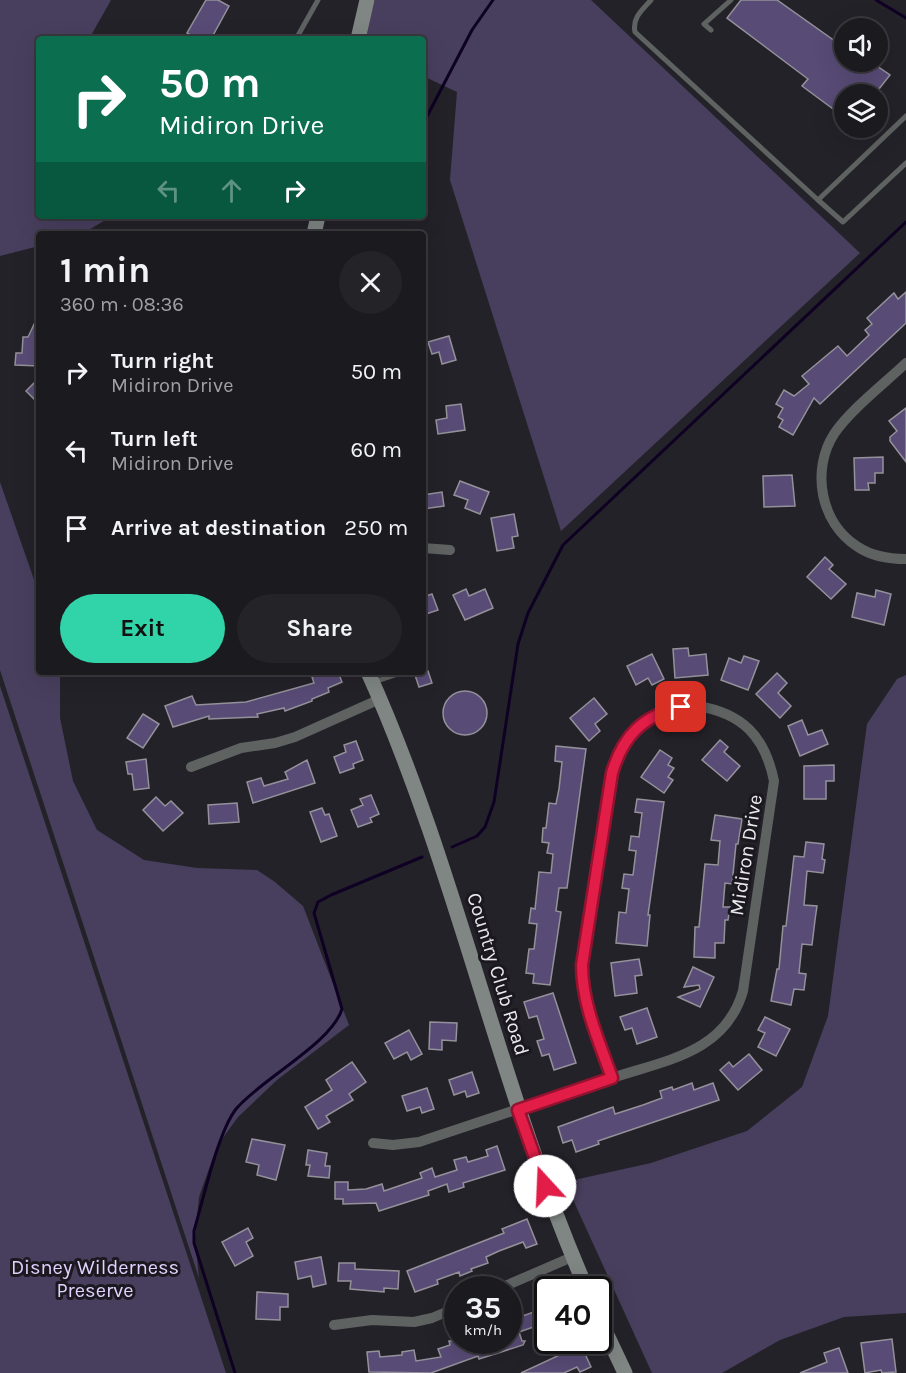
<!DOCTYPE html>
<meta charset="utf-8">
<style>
body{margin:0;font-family:Karla,sans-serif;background:#242328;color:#f1f3f6;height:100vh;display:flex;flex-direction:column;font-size:22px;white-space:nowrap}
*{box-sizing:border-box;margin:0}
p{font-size:20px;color:#a0a1a4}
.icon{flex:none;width:33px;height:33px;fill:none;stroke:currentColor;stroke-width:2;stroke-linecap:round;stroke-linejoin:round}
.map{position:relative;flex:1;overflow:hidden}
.sheet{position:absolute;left:36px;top:231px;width:390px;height:444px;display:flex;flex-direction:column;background:#1b1a1f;border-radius:6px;box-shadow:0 6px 24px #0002,0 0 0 2px #39383d}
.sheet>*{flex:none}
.guide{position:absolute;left:36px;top:36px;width:390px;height:183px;border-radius:6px;box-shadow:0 6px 24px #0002,0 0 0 2px #39383d;background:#0b6e4f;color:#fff;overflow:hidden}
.fabs{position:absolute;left:834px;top:18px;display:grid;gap:12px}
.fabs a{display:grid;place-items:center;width:54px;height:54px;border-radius:50%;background:#1b1a1f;box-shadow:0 6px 24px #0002,0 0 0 2px #39383d;font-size:30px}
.speed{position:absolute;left:444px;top:1276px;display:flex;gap:12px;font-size:30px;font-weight:700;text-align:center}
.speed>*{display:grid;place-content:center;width:78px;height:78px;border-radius:50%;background:#1b1a1f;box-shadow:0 6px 24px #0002,0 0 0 2px #39383d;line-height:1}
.speed small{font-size:15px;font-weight:400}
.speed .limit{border:3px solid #111;border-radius:9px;background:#fff;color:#111}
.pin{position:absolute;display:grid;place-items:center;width:51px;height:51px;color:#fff;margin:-26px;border-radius:12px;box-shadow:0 3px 9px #0006}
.me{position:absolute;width:66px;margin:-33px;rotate:340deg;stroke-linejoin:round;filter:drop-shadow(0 0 4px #0008)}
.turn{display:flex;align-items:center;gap:21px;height:126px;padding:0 24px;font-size:27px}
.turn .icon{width:78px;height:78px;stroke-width:2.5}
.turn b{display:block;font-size:42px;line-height:51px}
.lanes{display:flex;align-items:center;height:57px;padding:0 24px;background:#0003;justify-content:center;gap:30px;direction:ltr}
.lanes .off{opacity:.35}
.round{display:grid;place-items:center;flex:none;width:63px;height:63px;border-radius:32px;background:#242328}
.overview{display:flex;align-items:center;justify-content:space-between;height:102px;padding:0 24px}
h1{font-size:36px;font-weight:700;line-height:45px}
.action{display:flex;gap:12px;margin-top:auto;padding:12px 24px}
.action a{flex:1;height:69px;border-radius:36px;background:#31d4a9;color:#111;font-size:24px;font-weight:700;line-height:69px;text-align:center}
.action a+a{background:#242328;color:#f1f3f6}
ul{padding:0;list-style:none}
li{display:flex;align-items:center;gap:18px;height:78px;padding:0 24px}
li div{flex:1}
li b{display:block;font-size:22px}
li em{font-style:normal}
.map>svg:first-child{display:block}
</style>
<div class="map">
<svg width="906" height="1373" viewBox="0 0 906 1373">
<rect width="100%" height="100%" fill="#242229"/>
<g fill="#483f5e">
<path d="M 0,0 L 111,0 L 89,39 L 39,39 L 39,216 L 112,216 L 82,234 L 39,234 L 39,246 L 0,256 Z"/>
<path d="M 375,0 L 591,0 L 860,253 L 561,531 L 450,180 L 457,92 L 423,76 L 423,39 L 365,39 Z"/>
<path d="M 0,482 L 39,594 L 39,672 L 60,672 L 60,718 L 73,781 L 97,830 L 144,860 L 197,868 L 257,870 L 275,882 L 303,906 L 349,1025 L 277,1080 L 238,1117 L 217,1146 L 199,1197 L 195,1239 L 199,1278 L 0,670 Z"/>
<path d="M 906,675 L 906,1313 L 844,1317 L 780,1340 L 722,1373 L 652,1373 L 565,1182 L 651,1163 L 747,1131 L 802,1087 L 828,1016 L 867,724 L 897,679 Z"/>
<path d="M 0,686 L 226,1373 L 0,1373 Z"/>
</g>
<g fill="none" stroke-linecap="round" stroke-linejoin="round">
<g stroke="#0f0123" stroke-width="3">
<path d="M 876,0 L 906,18"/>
<path d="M 423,124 L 472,30 L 493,0"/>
<path d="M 452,847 L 477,836 L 485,827 L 494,802 L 518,644 L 528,613 L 563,545 L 906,222"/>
<path d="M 235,1373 L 194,1243 L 194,1231 C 203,1200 218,1132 236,1109 C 261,1079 331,1044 342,1009 L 314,913 L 318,902 L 331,895 L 422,857"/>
</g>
</g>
<g fill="#584b76" stroke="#94919a" stroke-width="1.5">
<path d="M 206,0 L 218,0 L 229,6 L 211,39 L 198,39 L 187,33 Z"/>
<path d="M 741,0 L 777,0 L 835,41 L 837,39 L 844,45 L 844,62 L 880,62 L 877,66 L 890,75 L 875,94 L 844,94 L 844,117 L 802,86 L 808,79 L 727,18 Z"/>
<path d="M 906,292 L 906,323 L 820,404 L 814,398 L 793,435 L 779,427 L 783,420 L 778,417 L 783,408 L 776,404 L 784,390 L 794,396 L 809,384 L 802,376 L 838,346 L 847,356 L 869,335 L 865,330 L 872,324 L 867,318 L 894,293 L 898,299 Z"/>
<path d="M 38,316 L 36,356 L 39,356 L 39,366 L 15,365 L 16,353 L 22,353 L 23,337 L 28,337 Z"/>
<path d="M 449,336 L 456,360 L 442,364 L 439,352 L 432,354 L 428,342 Z"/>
<path d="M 39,378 L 39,404 L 26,391 Z"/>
<path d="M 461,404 L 465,430 L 438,434 L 436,420 L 447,418 L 446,406 Z"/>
<path d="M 906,408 L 906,462 L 890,441 L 890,437 L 897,431 L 889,421 Z"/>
<path d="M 883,457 L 883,473 L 875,473 L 875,483 L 868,483 L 869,490 L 855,490 L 854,458 Z"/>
<path d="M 792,475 L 795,506 L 764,507 L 763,476 Z"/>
<path d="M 460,481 L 489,492 L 480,514 L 465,508 L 468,500 L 454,495 Z"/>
<path d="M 442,492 L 444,506 L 423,509 L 423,495 Z"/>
<path d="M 514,514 L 518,536 L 512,537 L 514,548 L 497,551 L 491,518 Z"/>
<path d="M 825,557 L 833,565 L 829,569 L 846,584 L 831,599 L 807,577 Z"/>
<path d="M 466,589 L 469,596 L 485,589 L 493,608 L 465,620 L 453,595 Z"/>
<path d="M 876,590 L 891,594 L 884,625 L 852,617 L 857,593 L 875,597 Z"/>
<path d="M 432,594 L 438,610 L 423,615 L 423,597 Z"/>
<path d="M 688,648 L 689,656 L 706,654 L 708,675 L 675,678 L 673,649 Z"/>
<path d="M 652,654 L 664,679 L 652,685 L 648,678 L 636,685 L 627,666 Z"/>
<path d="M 744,656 L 759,661 L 748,690 L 721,680 L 729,658 L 741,663 Z"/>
<path d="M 428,671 L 432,683 L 419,687 L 415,675 Z"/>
<path d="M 326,672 L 338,672 L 342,682 L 328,688 L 329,692 L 312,699 L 312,701 L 285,711 L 284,708 L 257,714 L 258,717 L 209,719 L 209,716 L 173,727 L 165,706 L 192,696 L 196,705 L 246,702 L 314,683 L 312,677 Z"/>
<path d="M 777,673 L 787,683 L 778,693 L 791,706 L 780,718 L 756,694 Z"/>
<circle cx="465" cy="713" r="22"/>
<path d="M 594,698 L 607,714 L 595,724 L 600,731 L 589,741 L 570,718 Z"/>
<path d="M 143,714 L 159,724 L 143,748 L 127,738 Z"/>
<path d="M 802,720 L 808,735 L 822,730 L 828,744 L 800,756 L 788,726 Z"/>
<path d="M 720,740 L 728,747 L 724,752 L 740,766 L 727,781 L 702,760 Z"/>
<path d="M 356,741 L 363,760 L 353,764 L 354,768 L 340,773 L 334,757 L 346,752 L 344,745 Z"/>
<path d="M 556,746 L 586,749 L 567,888 L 559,888 L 556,911 L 561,912 L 550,985 L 533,983 L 534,974 L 526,973 L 529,949 L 534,949 L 537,924 L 529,923 L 531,908 L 535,909 L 539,872 L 551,873 L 553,854 L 547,853 L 549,843 L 542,842 L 543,828 L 546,828 L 549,803 L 556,804 L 559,789 L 562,762 L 555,761 Z"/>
<path d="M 660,750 L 672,758 L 668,765 L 674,768 L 668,777 L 673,780 L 664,793 L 641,777 Z"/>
<path d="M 146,759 L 149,788 L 134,790 L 132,774 L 128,774 L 126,762 Z"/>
<path d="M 307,760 L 315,783 L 253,803 L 247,782 L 261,778 L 264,786 L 288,779 L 285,772 Z"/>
<path d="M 834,765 L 834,781 L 826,781 L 826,799 L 804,799 L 804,766 Z"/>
<path d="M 371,795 L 379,814 L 370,818 L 372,822 L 358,827 L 351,810 L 363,805 L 360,799 Z"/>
<path d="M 156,797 L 165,806 L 171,801 L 183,813 L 163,831 L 143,810 Z"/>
<path d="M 637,799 L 664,802 L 648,915 L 650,915 L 647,946 L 616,943 L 619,912 L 626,913 L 629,889 L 622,888 L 624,874 L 633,875 L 636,851 L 629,850 L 631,836 L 639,837 L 642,813 L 635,812 Z"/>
<path d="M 237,803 L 239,822 L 209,824 L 208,805 Z"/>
<path d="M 322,808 L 325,815 L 329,814 L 337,836 L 321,842 L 310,812 Z"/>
<path d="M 715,815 L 742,819 L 738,844 L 736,844 L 732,884 L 725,883 L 723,907 L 730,907 L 728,920 L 725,920 L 724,943 L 715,943 L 715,958 L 694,957 L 695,927 L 699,927 L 705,864 L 718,865 L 720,841 L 711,840 Z"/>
<path d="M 806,842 L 824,844 L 822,859 L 825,860 L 823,873 L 807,871 L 804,905 L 817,906 L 815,920 L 812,945 L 802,944 L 799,973 L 806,974 L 804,990 L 794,989 L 791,1005 L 771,1001 L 777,969 L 779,969 L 783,926 L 786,926 L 794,856 L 804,857 Z"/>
<path d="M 639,959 L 642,975 L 635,976 L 637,993 L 615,996 L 611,963 Z"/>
<path d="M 693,967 L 714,977 L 700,1007 L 678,997 L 700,989 L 699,985 L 684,987 Z"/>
<path d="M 553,993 L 576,1063 L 554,1070 L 549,1054 L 542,1056 L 537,1041 L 544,1039 L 537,1016 L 529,1018 L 524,1002 Z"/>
<path d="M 647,1008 L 657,1037 L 637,1044 L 632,1028 L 625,1030 L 620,1017 Z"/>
<path d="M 765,1017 L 790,1029 L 776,1056 L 758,1047 L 765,1033 L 758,1030 Z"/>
<path d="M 430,1022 L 457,1023 L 456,1041 L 442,1040 L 442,1050 L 429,1049 Z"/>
<path d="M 409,1030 L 422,1054 L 411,1060 L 407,1052 L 394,1059 L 385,1043 Z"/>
<path d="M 749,1054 L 762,1070 L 738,1090 L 720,1070 L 729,1062 L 733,1067 Z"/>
<path d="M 352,1062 L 366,1082 L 349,1094 L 353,1100 L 326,1116 L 330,1122 L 318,1129 L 305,1107 L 332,1090 L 326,1080 Z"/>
<path d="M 472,1072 L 479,1093 L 467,1097 L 465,1091 L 454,1095 L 449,1080 Z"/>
<path d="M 692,1083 L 694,1090 L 713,1083 L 719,1100 L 598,1141 L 599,1144 L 576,1152 L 572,1140 L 563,1143 L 558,1127 L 613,1107 L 615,1114 L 643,1105 L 662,1098 L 660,1091 L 672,1087 L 673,1090 Z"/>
<path d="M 427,1088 L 434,1109 L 422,1113 L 420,1107 L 407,1111 L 402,1096 Z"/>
<path d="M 252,1139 L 285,1145 L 276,1180 L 257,1175 L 259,1165 L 246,1162 Z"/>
<path d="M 497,1146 L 505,1170 L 463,1183 L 464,1187 L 449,1192 L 447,1184 L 428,1191 L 429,1195 L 379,1211 L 376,1203 L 343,1204 L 343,1199 L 335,1199 L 335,1182 L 348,1182 L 348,1190 L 366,1189 L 382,1184 L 384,1191 L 422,1178 L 420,1173 L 432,1168 L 435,1177 L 457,1170 L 454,1160 L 466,1157 L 468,1162 L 488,1156 L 486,1150 Z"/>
<path d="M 308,1150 L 327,1153 L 325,1166 L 330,1166 L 329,1178 L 308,1176 L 310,1165 L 306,1165 Z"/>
<path d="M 527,1219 L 537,1244 L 526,1248 L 523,1242 L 499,1251 L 486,1257 L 488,1263 L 471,1269 L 472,1271 L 460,1276 L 459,1272 L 437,1280 L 438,1284 L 415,1292 L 407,1271 L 504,1233 L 502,1229 Z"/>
<path d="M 248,1228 L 253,1238 L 246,1242 L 253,1256 L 235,1266 L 222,1242 Z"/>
<path d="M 321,1257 L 326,1284 L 313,1287 L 311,1276 L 298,1279 L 295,1262 Z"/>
<path d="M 339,1263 L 355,1263 L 355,1269 L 399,1271 L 398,1289 L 384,1288 L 384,1292 L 350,1289 L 351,1281 L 338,1281 Z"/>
<path d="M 257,1292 L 288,1294 L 288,1307 L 280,1307 L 280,1320 L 256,1319 Z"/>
<path d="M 548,1307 L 548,1322 L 519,1332 L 522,1341 L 525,1341 L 523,1345 L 479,1359 L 478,1356 L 431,1373 L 369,1372 L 367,1352 L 379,1351 L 380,1357 L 402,1355 L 402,1352 L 414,1350 L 416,1361 L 441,1357 L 438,1349 L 450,1345 L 449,1341 L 508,1341 L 508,1321 Z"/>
<path d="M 892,1339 L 896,1372 L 882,1373 L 881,1370 L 865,1373 L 861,1343 Z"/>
<path d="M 581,1345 L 591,1367 L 580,1372 L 577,1367 L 564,1373 L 521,1373 Z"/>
<path d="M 839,1348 L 848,1373 L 800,1373 L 827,1362 L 824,1353 Z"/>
</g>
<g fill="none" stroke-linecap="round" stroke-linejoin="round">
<g stroke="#5e6261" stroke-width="5">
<path d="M 651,0 C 642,10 632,18 635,32 L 818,200 L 906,116"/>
<path d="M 711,30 L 704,24 L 731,0"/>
<path d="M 296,39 L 318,0"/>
<path d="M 818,200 L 843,222 L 906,163"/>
<path d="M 423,666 L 425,665"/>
<path d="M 374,682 L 404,672"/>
</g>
<g stroke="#5e6261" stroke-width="10">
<path d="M 906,363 C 885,383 850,410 834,434 C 811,470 820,523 858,547 C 873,557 889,559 906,559"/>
<path d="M 423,548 L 450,550"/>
<path d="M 697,706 C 743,713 765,737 774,781 L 743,991 C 725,1053 666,1060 612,1078 C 599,1041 582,1005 582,965 L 612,773 C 625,729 651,708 697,706 Z"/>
<path d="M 191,767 L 241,748 L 275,743 L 295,737 L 380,699"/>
<path d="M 373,1143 L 393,1145 L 419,1142 L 612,1078"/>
<path d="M 496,1290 L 572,1257"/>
<path d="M 334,1325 L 372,1320 L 414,1322 L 432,1318 L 458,1307"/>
</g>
<g stroke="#7f8683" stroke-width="15">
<path d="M 358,39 L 367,0"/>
<path d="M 314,234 L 318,216"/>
<path d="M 368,672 C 458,872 499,1089 587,1290"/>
<path d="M 598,1316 L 625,1373"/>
</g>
</g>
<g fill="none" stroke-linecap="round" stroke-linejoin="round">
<defs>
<path id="route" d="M 545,1186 L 518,1110 L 612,1078 C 599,1041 582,1004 582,965 L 612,773 C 623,736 642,716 681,707"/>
</defs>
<use href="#route" stroke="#92132f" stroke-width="15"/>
<use href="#route" stroke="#e11d48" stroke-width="10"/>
</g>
<g text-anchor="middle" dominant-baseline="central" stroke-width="6" stroke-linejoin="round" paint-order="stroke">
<g font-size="20" fill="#eae9ee" stroke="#1b191f">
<text transform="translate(746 855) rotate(-81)">Midiron Drive</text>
<text transform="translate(498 974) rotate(73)">Country Club Road</text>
</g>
<g font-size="20" fill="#ded2fe" stroke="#1b191f">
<text x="95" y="1267">Disney Wilderness<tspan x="95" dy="23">Preserve</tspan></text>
</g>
</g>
</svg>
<div class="fabs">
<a><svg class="icon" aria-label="sound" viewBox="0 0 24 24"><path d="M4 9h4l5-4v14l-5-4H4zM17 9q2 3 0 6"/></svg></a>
<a><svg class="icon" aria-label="layers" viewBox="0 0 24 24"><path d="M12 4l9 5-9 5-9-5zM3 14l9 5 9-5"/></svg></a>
</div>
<div class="speed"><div>35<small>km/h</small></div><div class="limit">40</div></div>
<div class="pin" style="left:681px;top:707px;background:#d93025"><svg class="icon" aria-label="arrive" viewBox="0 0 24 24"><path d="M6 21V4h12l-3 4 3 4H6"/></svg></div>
<svg class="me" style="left:545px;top:1186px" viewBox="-20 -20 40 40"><circle r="19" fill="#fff"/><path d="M0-13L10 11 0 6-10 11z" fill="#e11d48"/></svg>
<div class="guide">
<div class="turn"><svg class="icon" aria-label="right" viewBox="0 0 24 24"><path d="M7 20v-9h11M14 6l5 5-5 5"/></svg><div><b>50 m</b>Midiron Drive</div></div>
<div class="lanes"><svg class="icon off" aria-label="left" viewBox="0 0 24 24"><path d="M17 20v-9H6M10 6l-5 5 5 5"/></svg><svg class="icon off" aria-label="ahead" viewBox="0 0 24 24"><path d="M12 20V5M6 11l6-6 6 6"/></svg><svg class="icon" aria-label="right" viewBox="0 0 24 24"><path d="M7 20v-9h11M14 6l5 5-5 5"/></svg></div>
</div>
<section class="sheet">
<div class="overview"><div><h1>1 min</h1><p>360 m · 08:36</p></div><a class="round"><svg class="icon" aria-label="close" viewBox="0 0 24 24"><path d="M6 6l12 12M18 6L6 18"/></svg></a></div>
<ul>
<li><svg class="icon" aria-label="right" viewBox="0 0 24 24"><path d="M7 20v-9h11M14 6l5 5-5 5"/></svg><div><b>Turn right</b><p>Midiron Drive</p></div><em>50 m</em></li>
<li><svg class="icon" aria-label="left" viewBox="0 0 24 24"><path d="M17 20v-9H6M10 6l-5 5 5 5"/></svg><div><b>Turn left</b><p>Midiron Drive</p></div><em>60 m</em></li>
<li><svg class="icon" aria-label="arrive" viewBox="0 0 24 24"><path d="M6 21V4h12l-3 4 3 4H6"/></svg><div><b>Arrive at destination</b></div><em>250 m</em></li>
</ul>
<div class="action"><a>Exit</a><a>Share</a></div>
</section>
</div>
